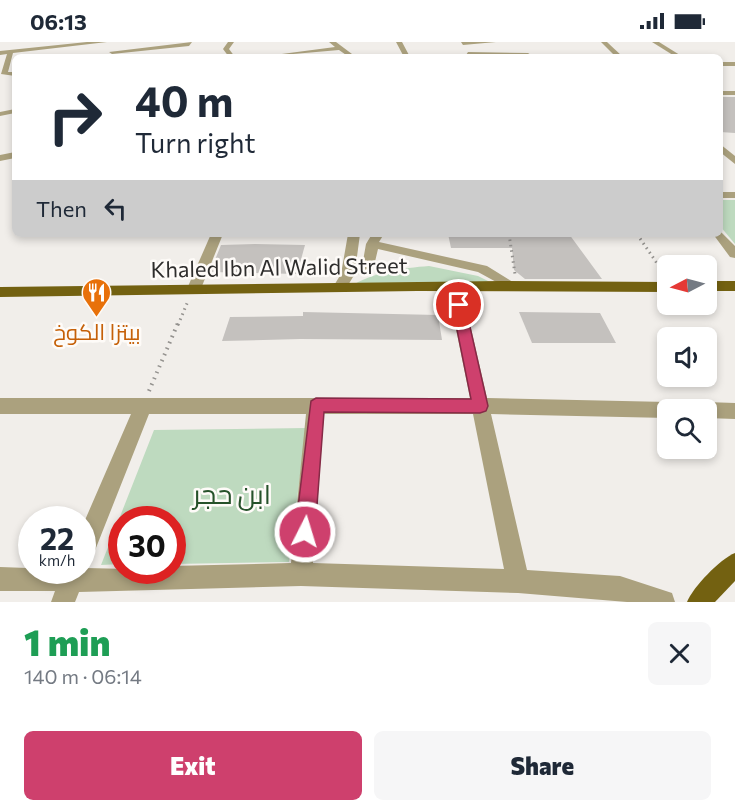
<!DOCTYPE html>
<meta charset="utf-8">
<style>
body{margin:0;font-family:Commissioner,Cairo,sans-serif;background:#f6f6f7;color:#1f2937;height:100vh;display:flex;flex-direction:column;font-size:22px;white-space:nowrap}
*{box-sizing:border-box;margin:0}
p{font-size:20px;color:#747a83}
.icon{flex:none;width:33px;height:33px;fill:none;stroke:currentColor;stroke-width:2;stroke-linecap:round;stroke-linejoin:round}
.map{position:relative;height:560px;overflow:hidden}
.sheet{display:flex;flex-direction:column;background:#fff;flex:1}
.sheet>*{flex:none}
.hud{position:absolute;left:12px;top:12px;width:711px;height:183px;border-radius:9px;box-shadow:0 3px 9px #0003;background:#fff;color:#1f2937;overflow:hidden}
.needle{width:39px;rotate:264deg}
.tools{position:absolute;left:657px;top:213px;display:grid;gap:12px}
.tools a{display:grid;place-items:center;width:60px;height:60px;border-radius:9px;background:#fff;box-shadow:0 3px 9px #0003;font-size:30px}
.speed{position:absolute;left:18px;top:464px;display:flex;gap:12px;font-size:30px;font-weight:700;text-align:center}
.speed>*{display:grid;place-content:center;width:78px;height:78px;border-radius:50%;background:#fff;box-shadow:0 3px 9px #0003;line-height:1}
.speed small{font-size:15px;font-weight:400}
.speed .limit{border:9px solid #d22;background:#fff;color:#111}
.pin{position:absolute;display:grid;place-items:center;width:51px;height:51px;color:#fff;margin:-26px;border:3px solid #fff;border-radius:50%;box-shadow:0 2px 6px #0007}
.me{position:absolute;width:66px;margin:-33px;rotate:5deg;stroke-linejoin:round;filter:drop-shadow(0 0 4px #0008)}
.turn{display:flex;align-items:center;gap:21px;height:126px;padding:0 24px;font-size:27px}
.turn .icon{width:78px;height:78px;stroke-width:2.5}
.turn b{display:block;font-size:42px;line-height:51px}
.then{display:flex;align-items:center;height:57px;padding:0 24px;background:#0003;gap:12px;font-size:22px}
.round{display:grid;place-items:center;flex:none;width:63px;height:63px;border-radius:9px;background:#f6f6f7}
.summary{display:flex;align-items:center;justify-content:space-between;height:102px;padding:0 24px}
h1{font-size:36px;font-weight:800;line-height:45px;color:#1e9e55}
.primary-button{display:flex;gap:12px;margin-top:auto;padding:12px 24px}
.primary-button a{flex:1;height:69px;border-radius:9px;background:#ce406d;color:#fff;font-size:24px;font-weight:800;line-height:69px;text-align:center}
.primary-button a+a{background:#f6f6f7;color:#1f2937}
.status{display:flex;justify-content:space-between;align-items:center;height:42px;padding:0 30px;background:#fff;direction:ltr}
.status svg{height:16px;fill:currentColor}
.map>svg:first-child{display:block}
</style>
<div class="status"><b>06:13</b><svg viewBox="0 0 49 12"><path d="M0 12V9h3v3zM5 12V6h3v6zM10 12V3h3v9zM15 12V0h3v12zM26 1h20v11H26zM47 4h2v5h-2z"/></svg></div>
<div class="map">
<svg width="735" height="560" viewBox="0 0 735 560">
<rect width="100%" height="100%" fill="#f1eeea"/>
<g fill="#bedabf">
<path d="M 720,158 L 735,158 L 735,202 L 720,184 Z"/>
<path d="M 429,224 L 478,234 L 496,243 L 350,245 C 372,230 403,226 429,224 Z"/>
<path d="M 306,386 L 289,520 L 173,522 L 172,477 L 122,477 L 121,522 L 101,523 L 154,388 Z"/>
</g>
<g fill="#c4c1be">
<path d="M 720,55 L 735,55 L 735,91 L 720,90 Z"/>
<path d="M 448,192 L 569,192 L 602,237 L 525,237 L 514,228 L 512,206 L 451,206 Z"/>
<path d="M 255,202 L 305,203 L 297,232 L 210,230 L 221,203 Z"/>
<path d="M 303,270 L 438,273 L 442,298 L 300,297 L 222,299 L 230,275 L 303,274 Z"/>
<path d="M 519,270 L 600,271 L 616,301 L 532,301 Z"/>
</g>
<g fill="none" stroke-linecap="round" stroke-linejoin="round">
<g stroke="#93918e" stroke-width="3" stroke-dasharray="1.5 4" stroke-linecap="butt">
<path d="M 509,192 L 515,232"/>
<path d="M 637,192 L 665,233"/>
<path d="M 178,283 L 188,259"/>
</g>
<path stroke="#93918e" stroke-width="4" stroke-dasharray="1.5 5" stroke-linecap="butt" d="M 149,349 L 178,281"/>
<g fill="#aba17e" fill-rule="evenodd">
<path d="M 87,0 L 107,0 L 13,11 L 8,30 L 15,30 L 15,34 L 1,32 L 7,12 L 0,13 L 0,9 Z"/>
<path d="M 192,0 L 189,4 L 112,12 L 109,10 Z"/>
<path d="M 228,0 L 234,0 L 229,7 L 235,15 L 229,15 L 223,7 Z"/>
<path d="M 329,0 L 336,0 L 356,15 L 349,15 L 339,8 L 259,15 L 335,5 Z"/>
<path d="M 396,0 L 402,0 L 410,15 L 404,15 Z"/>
<path d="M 461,0 L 496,0 L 463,3 Z"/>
<path d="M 601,0 L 607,0 L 623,15 L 616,15 Z"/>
<path d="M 652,0 L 659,0 L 683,15 L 676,15 Z"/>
<path d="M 468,10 L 528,11 L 531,13 L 528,15 L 466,13 Z"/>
<rect x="720" y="20" width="15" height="4"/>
<rect x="720" y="49" width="15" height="4"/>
<path d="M 15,67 L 15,71 L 0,74 L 0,70 Z"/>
<path d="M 720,102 L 735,114 L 735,122 L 720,110 Z"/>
<path d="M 15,110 L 15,116 L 0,119 L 0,113 Z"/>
<rect x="720" y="150" width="15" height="6"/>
<path d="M 720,189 L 735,204 L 735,216 L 730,215 L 713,192 L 720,192 Z"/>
<path d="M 211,192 L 223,192 L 200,249 L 198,252 L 188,252 L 186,249 Z"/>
<path d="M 348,192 L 360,192 L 356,222 L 363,219 L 366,202 L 372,192 L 384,192 L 379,200 L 487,224 L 516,242 L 509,247 L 478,230 L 378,207 L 374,224 L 353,235 L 345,248 L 335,248 L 333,245 L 341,232 Z"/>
<path d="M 454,238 L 461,243 L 487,356 L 668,360 L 674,362 L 677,368 L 668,368 L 668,376 L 491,372 L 527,528 L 620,534 L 672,551 L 675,560 L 627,560 L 518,551 L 301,544 L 79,550 L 75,560 L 51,560 L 55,549 L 0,549 L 0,525 L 82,528 L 82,485 L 131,372 L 0,372 L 0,356 L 470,356 L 447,243 ZM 149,372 L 306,372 L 291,521 L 172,524 L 172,528 L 86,526 L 85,523 L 90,521 ZM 324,372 L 473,372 L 504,527 L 313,521 Z"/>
<path d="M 706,360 L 735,361 L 735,377 L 706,376 L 706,368 L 697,368 L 700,362 Z"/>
</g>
<g fill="#736111" fill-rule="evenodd">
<path d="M 501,239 L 668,240 L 668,250 L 417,249 L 0,255 L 0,245 Z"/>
<rect x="706" y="239" width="29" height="10"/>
<path d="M 735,511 L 735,539 L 715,560 L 687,560 C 693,545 720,517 735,511 Z"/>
</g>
</g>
<path fill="#ce406d" stroke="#862a47" stroke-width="1.5" d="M 459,259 L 465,263 L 488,364 L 486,369 L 480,371 L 324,370 L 315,490 L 312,497 L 305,500 L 298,497 L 295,490 L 311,359 L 316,356 L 471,357 L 452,263 Z"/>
<defs>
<symbol id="restaurant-pin" viewBox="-11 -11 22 30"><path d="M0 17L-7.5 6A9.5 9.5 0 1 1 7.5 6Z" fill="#e8710a" stroke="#fefbf8"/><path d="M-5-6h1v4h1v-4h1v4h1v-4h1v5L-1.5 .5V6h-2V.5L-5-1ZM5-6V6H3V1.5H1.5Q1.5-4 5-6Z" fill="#fff"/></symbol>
</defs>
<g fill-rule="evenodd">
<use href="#restaurant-pin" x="80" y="234" width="33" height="45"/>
</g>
<g text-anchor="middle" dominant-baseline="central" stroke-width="5" stroke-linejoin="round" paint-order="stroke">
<g font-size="22" fill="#2e2d2c" stroke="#fefbf8">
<text transform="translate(279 225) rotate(-1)">Khaled Ibn Al Walid Street</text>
</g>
<g font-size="22" fill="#c56008" stroke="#fefbf8">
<text x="97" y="289">بيتزا الكوخ</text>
</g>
<g font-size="27" fill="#26522a" stroke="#fefbf8">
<text x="232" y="451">ابن حجر</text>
</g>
</g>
</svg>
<div class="tools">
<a><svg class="needle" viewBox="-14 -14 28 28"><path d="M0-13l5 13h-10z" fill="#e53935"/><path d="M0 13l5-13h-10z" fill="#747a83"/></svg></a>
<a><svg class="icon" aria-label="sound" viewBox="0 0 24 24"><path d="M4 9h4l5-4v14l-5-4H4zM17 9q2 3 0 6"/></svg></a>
<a><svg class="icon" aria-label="search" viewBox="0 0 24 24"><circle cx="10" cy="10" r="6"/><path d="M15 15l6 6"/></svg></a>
</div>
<div class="speed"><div>22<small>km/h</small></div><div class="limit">30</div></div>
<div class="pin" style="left:459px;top:263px;background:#d93025"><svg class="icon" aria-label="arrive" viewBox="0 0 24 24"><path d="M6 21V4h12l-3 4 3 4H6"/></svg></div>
<svg class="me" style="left:305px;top:490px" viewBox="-20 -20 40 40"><circle r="17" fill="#ce406d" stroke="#fff" stroke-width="3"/><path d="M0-11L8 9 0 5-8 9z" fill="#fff"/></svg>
<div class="hud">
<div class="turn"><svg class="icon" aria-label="right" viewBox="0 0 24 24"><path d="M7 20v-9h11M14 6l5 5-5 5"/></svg><div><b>40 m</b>Turn right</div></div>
<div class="then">Then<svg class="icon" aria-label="left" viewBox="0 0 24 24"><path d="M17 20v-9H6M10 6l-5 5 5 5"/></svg></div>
</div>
</div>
<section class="sheet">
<div class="summary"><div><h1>1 min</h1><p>140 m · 06:14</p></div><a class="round"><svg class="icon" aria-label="close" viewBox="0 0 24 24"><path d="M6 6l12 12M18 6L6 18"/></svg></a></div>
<div class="primary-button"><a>Exit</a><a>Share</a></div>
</section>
